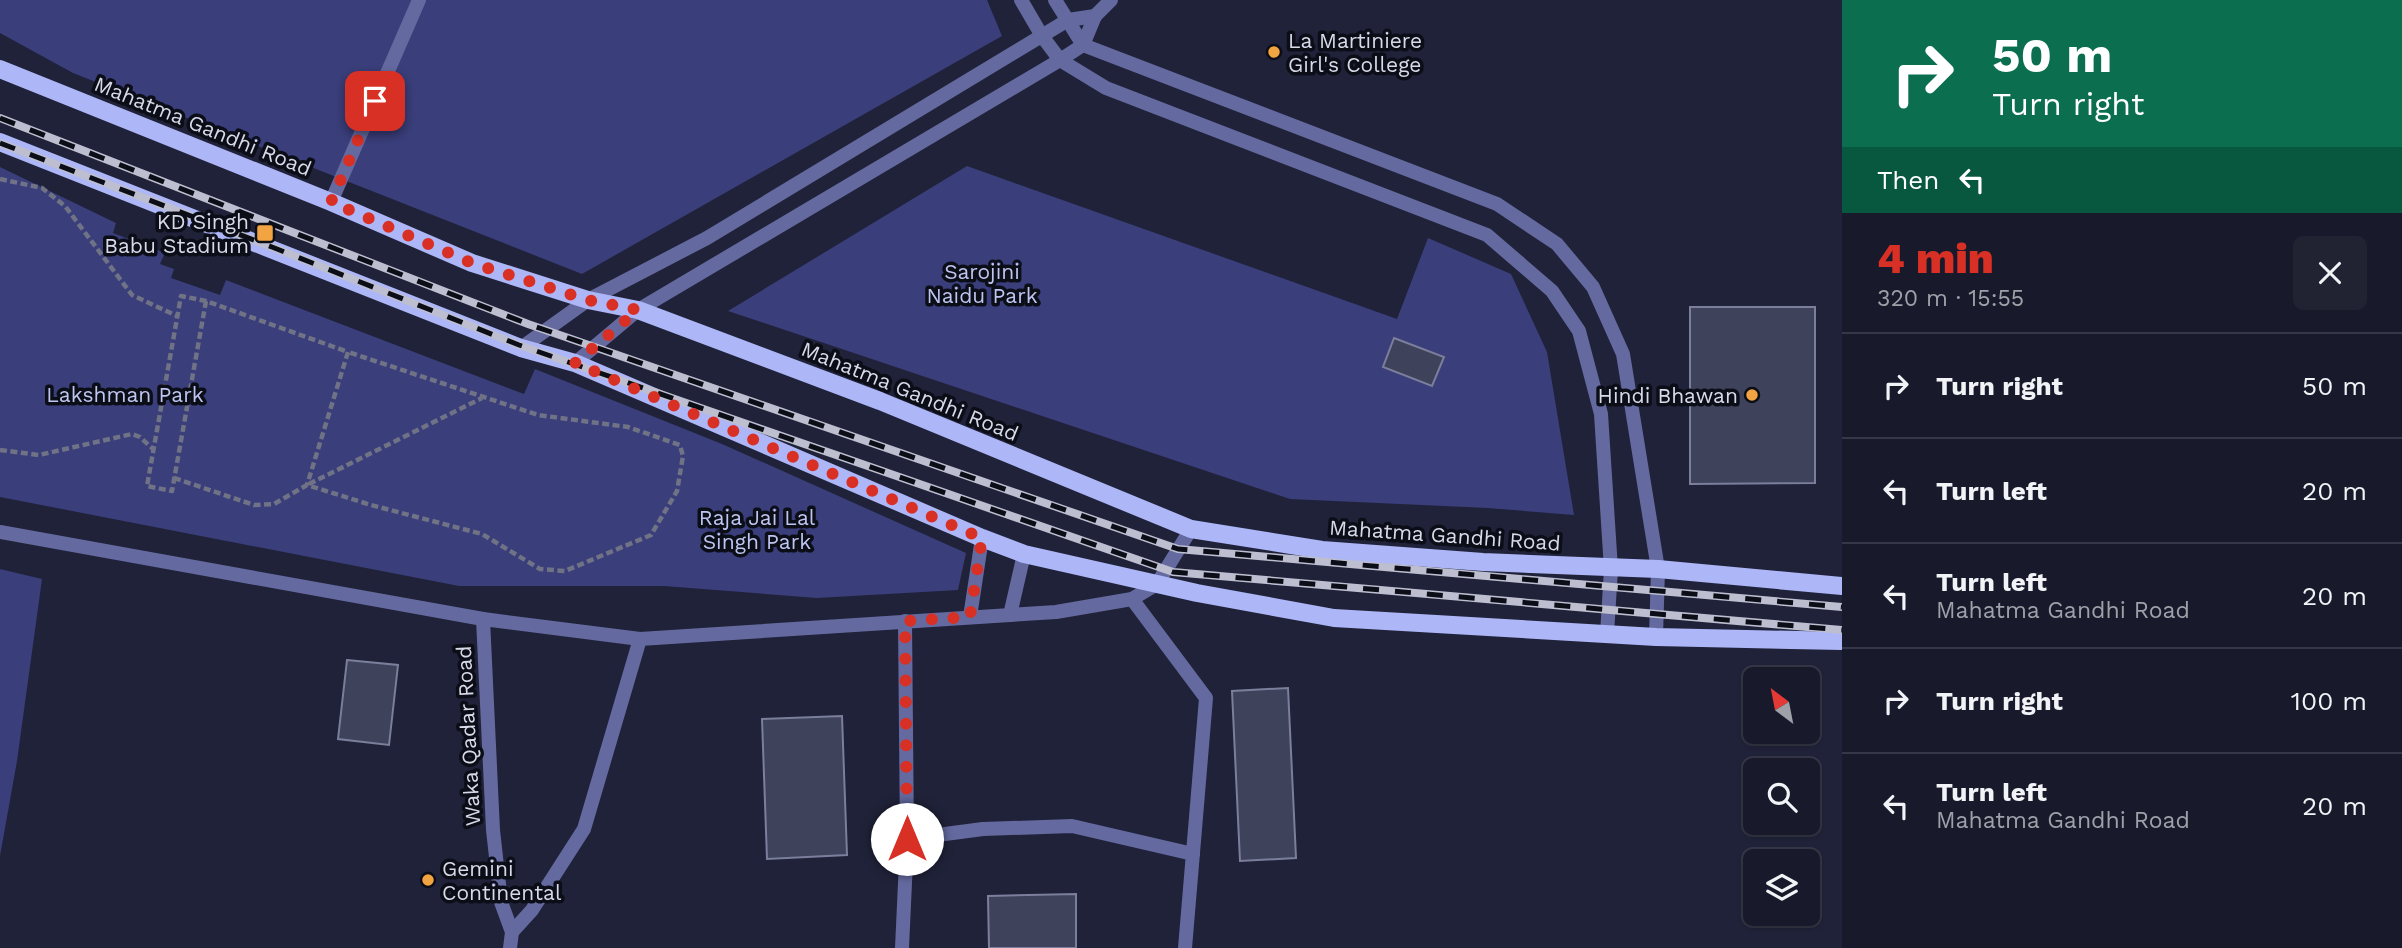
<!DOCTYPE html>
<meta charset="utf-8">
<style>
body{margin:0;font-family:"Work Sans",sans-serif;background:#212333;color:#f1f3f6;height:100vh;display:flex;flex-direction:column;font-size:26px;white-space:nowrap}
*{box-sizing:border-box;margin:0}
p{font-size:23px;color:#9fa1a9}
.icon{flex:none;width:38px;height:38px;fill:none;stroke:currentColor;stroke-width:2;stroke-linecap:round;stroke-linejoin:round}
.map{position:relative;flex:1;overflow:hidden}
.sheet{display:flex;flex-direction:column;background:#181a2b;width:560px}
.sheet>*{flex:none}
.banner{background:#0b6e4f;color:#fff;overflow:hidden}
.needle{width:46px;rotate:328deg}
.controls{position:absolute;left:1743px;top:667px;display:grid;gap:14px}
.controls a{display:grid;place-items:center;width:77px;height:77px;border-radius:10px;background:#181a2b;box-shadow:0 2px 5px #0004,0 0 0 2px #363847;font-size:35px}
.pin{position:absolute;display:grid;place-items:center;width:60px;height:60px;color:#fff;margin:-30px;border-radius:14px;box-shadow:0 4px 10px #0006}
.me{position:absolute;width:77px;margin:-38px;rotate:0deg;stroke-linejoin:round;filter:drop-shadow(0 0 5px #0008)}
.turn{display:flex;align-items:center;gap:24px;height:147px;padding:0 35px;font-size:32px}
.turn .icon{width:91px;height:91px;stroke-width:2.5}
.turn b{display:block;font-size:49px;line-height:60px}
.then{display:flex;align-items:center;height:66px;padding:0 35px;background:#0003;gap:14px;font-size:26px}
.round{display:grid;place-items:center;flex:none;width:74px;height:74px;border-radius:10px;background:#212333}
.summary{display:flex;align-items:center;justify-content:space-between;height:119px;padding:0 35px}
h1{font-size:42px;font-weight:800;line-height:52px;color:#d93025}
ul{padding:0;list-style:none}
li{display:flex;align-items:center;gap:21px;height:105px;padding:0 35px;border-top:2px solid #363847}
li div{flex:1}
li b{display:block;font-size:26px}
li em{font-style:normal}
main{display:flex;flex:1;min-height:0}
.map>svg:first-child{display:block}
</style>
<main>
<div class="map">
<svg width="1842" height="948" viewBox="0 0 1842 948">
<rect width="100%" height="100%" fill="#202239"/>
<g fill="#3a3e7a">
<path d="M 0,0 L 987,0 L 1002,36 L 582,274 L 73,73 L 0,33 Z"/>
<path d="M 967,166 L 1397,319 L 1428,238 L 1511,274 L 1547,352 L 1574,515 L 1488,508 L 1290,499 L 728,311 Z"/>
<path d="M 0,167 L 116,223 L 113,233 L 165,253 L 160,264 L 174,269 L 171,278 L 220,295 L 226,280 L 524,394 L 535,369 L 722,444 L 966,553 L 958,590 L 817,598 L 664,586 L 459,586 L 0,497 Z"/>
<path d="M 0,569 L 42,579 L 17,761 L 0,856 Z"/>
</g>
<g fill="#3f425b" stroke="#7b7f9b" stroke-width="2">
<path d="M 1690,307 L 1815,307 L 1815,483 L 1690,484 Z"/>
<path d="M 1394,338 L 1444,357 L 1432,386 L 1383,367 Z"/>
<path d="M 347,660 L 398,665 L 389,745 L 338,739 Z"/>
<path d="M 1288,688 L 1296,858 L 1240,861 L 1232,691 Z"/>
<path d="M 842,716 L 847,855 L 767,859 L 762,719 Z"/>
<path d="M 1076,894 L 1076,948 L 989,948 L 988,896 Z"/>
</g>
<g fill="none" stroke-linecap="round" stroke-linejoin="round">
<g stroke="#707286" stroke-width="4.5" stroke-dasharray="7 3.5" stroke-linecap="butt">
<path d="M 0,179 L 42,188 L 65,206 L 132,295 L 177,316"/>
<path d="M 206,301 L 172,491 L 147,486 L 181,296 L 206,301 L 348,352 L 307,485"/>
<path d="M 0,450 L 39,455 L 132,434 L 140,437 L 153,449"/>
<path d="M 174,478 L 254,505 L 274,504 L 307,485 L 371,505 L 482,534 L 540,569 L 565,571 L 651,535 L 677,491 L 683,456 L 680,445 L 628,427 L 538,415 L 348,352"/>
<path d="M 309,484 L 482,398"/>
</g>
<g stroke="#646a9f" stroke-width="14">
<path d="M 1095,16 L 1111,0"/>
<path d="M 331,202 L 419,0"/>
<path d="M 1010,615 L 1024,554"/>
<path d="M 970,617 L 982,538"/>
</g>
<g stroke="#646a9f" stroke-width="14">
<path d="M 0,532 L 483,619 L 640,639 L 1056,612 L 1132,599 L 1157,584 L 1191,529"/>
<path d="M 1132,599 L 1206,698 L 1185,948"/>
<path d="M 483,619 L 493,830 L 501,902 L 512,932 L 510,948"/>
<path d="M 905,621 L 907,839"/>
<path d="M 512,932 L 532,910 L 584,829 L 640,639"/>
<path d="M 902,948 L 907,839 L 983,829 L 1072,826 L 1193,854"/>
</g>
<g stroke="#646a9f" stroke-width="14">
<path d="M 1021,0 L 1042,36 L 1060,60 L 1106,88 L 1487,235 L 1552,291 L 1579,331 L 1601,414 L 1611,569 L 1607,634"/>
<path d="M 1055,0 L 1083,45 L 1497,204 L 1557,244 L 1593,287 L 1623,354 L 1658,569 L 1656,637"/>
<path d="M 521,348 L 588,300 L 707,238 L 1068,20 L 1095,16"/>
<path d="M 575,363 L 638,310 L 1060,60 L 1083,45 L 1095,16"/>
</g>
<g stroke="#adb6f7" stroke-width="18">
<path d="M 0,69 L 331,202 L 472,263 L 588,300 L 638,310 L 880,401 L 1191,529 L 1322,550 L 1483,562 L 1658,569 L 1842,586"/>
<path d="M 0,142 L 521,348 L 575,363 L 982,538 L 1024,554 L 1197,593 L 1334,618 L 1656,637 L 1842,641"/>
</g>
<defs>
<g id="rail">
<path d="M 0,118 L 528,324 L 1178,549 L 1842,607"/>
<path d="M 0,143 L 272,247 L 519,345 L 1173,572 L 1842,630"/>
</g>
</defs>
<use href="#rail" stroke="#bdbfd0" stroke-width="8"/>
<use href="#rail" stroke="#0b0d17" stroke-width="5" stroke-dasharray="16" stroke-linecap="butt"/>
</g>
<g fill="none" stroke-linecap="round" stroke-linejoin="round">
<path stroke="#d93025" stroke-width="12" stroke-dasharray="0 21.6" d="M 375,101 L 331,202 L 472,263 L 588,300 L 638,310 L 575,363 L 982,538 L 970,617 L 905,621 L 907,839"/>
</g>
<g fill="#f3a442" stroke="#0b0d17" stroke-width="2.5">
<circle cx="1274" cy="52" r="7"/>
<rect x="256" y="224" width="18" height="18" rx="3.5"/>
<circle cx="1752" cy="395" r="7"/>
<circle cx="428" cy="880" r="7"/>
</g>
<g text-anchor="middle" dominant-baseline="central" stroke-width="7" stroke-linejoin="round" paint-order="stroke">
<g font-size="21" fill="#d8daea" stroke="#0b0d17" text-anchor="start">
<text x="1288" y="40">La Martiniere<tspan x="1288" dy="24">Girl's College</tspan></text>
<text x="249" y="221" text-anchor="end">KD Singh<tspan x="249" dy="24">Babu Stadium</tspan></text>
<text x="1738" y="395" text-anchor="end">Hindi Bhawan</text>
<text x="442" y="868">Gemini<tspan x="442" dy="24">Continental</tspan></text>
</g>
<g font-size="21" fill="#d8daea" stroke="#0b0d17">
<text transform="translate(203 126) rotate(22)">Mahatma Gandhi Road</text>
<text transform="translate(910 391) rotate(22)">Mahatma Gandhi Road</text>
<text transform="translate(1445 535) rotate(4)">Mahatma Gandhi Road</text>
<text transform="translate(468 736) rotate(-93)">Waka Qadar Road</text>
</g>
<g font-size="21" fill="#bec5f0" stroke="#0b0d17">
<text x="982" y="271">Sarojini<tspan x="982" dy="24">Naidu Park</tspan></text>
<text x="125" y="394">Lakshman Park</text>
<text x="757" y="517">Raja Jai Lal<tspan x="757" dy="24">Singh Park</tspan></text>
</g>
</g>
</svg>
<div class="controls">
<a><svg class="needle" viewBox="-14 -14 28 28"><path d="M0-13l5 13h-10z" fill="#e53935"/><path d="M0 13l5-13h-10z" fill="#9fa1a9"/></svg></a>
<a><svg class="icon" aria-label="search" viewBox="0 0 24 24"><circle cx="10" cy="10" r="6"/><path d="M15 15l6 6"/></svg></a>
<a><svg class="icon" aria-label="layers" viewBox="0 0 24 24"><path d="M12 4l9 5-9 5-9-5zM3 14l9 5 9-5"/></svg></a>
</div>
<div class="pin" style="left:375px;top:101px;background:#d93025"><svg class="icon" aria-label="arrive" viewBox="0 0 24 24"><path d="M6 21V4h12l-3 4 3 4H6"/></svg></div>
<svg class="me" style="left:907px;top:839px" viewBox="-20 -20 40 40"><circle r="19" fill="#fff"/><path d="M0-13L10 11 0 6-10 11z" fill="#d93025"/></svg>
</div>
<section class="sheet">
<div class="banner">
<div class="turn"><svg class="icon" aria-label="right" viewBox="0 0 24 24"><path d="M7 20v-9h11M14 6l5 5-5 5"/></svg><div><b>50 m</b>Turn right</div></div>
<div class="then">Then<svg class="icon" aria-label="left" viewBox="0 0 24 24"><path d="M17 20v-9H6M10 6l-5 5 5 5"/></svg></div>
</div>
<div class="summary"><div><h1>4 min</h1><p>320 m · 15:55</p></div><a class="round"><svg class="icon" aria-label="close" viewBox="0 0 24 24"><path d="M6 6l12 12M18 6L6 18"/></svg></a></div>
<ul>
<li><svg class="icon" aria-label="right" viewBox="0 0 24 24"><path d="M7 20v-9h11M14 6l5 5-5 5"/></svg><div><b>Turn right</b></div><em>50 m</em></li>
<li><svg class="icon" aria-label="left" viewBox="0 0 24 24"><path d="M17 20v-9H6M10 6l-5 5 5 5"/></svg><div><b>Turn left</b></div><em>20 m</em></li>
<li><svg class="icon" aria-label="left" viewBox="0 0 24 24"><path d="M17 20v-9H6M10 6l-5 5 5 5"/></svg><div><b>Turn left</b><p>Mahatma Gandhi Road</p></div><em>20 m</em></li>
<li><svg class="icon" aria-label="right" viewBox="0 0 24 24"><path d="M7 20v-9h11M14 6l5 5-5 5"/></svg><div><b>Turn right</b></div><em>100 m</em></li>
<li><svg class="icon" aria-label="left" viewBox="0 0 24 24"><path d="M17 20v-9H6M10 6l-5 5 5 5"/></svg><div><b>Turn left</b><p>Mahatma Gandhi Road</p></div><em>20 m</em></li>
</ul>
</section>
</main>
